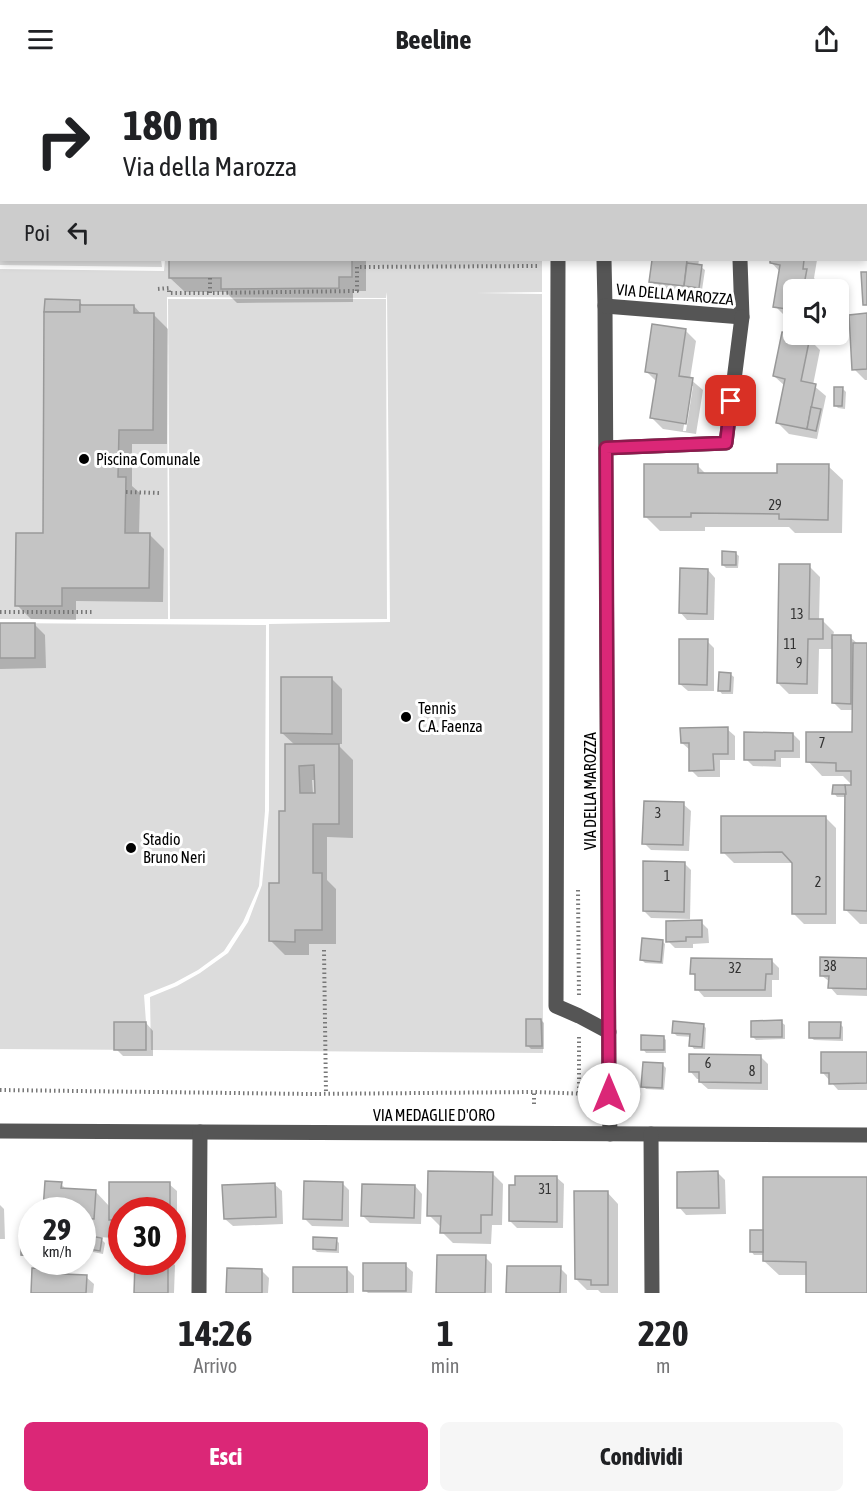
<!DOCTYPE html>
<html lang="it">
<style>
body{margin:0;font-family:"Asap Condensed",sans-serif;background:#f6f6f6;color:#202124;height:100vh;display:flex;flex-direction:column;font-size:22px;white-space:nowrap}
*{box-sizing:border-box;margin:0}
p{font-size:20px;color:#757577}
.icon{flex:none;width:33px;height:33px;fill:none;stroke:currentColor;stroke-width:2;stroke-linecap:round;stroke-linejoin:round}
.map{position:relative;height:1215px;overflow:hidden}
.drawer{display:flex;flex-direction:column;background:#fff;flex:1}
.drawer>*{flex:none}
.banner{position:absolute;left:0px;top:0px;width:867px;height:183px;box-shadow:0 3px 9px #0003;background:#fff;color:#202124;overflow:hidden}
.tools{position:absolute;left:783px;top:201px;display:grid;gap:12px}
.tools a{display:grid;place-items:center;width:66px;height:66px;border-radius:9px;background:#fff;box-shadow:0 3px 9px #0003;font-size:30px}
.speed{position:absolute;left:18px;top:1119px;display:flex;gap:12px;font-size:30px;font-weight:700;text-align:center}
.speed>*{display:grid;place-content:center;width:78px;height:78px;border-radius:50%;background:#fff;box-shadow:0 3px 9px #0003;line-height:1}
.speed small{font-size:15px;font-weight:400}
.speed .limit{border:9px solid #d22;background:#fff;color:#111}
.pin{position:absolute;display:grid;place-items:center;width:51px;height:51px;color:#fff;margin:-26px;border-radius:12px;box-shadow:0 3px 9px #0006}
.me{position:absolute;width:66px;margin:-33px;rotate:0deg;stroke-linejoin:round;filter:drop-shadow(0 0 4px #0008)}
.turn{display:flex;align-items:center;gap:21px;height:126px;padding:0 24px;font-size:27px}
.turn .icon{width:78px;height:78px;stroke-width:2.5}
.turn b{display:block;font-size:42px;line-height:51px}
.then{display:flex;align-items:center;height:57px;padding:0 24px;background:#0003;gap:12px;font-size:22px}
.eta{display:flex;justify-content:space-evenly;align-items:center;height:102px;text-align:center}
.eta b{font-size:36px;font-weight:700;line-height:42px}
.button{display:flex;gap:12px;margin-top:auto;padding:12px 24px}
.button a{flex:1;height:69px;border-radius:9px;background:#db2777;color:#fff;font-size:24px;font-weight:700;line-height:69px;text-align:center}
.button a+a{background:#f6f6f6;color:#202124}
header{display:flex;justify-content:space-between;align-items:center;height:78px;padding:0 24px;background:#fff;font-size:27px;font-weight:700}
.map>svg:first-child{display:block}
</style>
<header><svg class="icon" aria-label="menu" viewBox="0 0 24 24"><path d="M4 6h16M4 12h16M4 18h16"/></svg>Beeline<svg class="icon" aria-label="share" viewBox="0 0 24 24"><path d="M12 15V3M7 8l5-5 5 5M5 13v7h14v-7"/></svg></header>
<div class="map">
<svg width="867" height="1215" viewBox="0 0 867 1215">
<rect width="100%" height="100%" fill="#fff"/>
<g fill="#dcdcdc">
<path d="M 0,0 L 540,0 L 540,1 L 2,2 L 2,182 L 161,182 L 162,189 L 0,187 Z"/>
<path d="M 165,182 L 542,182 L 542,214 L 476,215 L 542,216 L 543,975 L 151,972 L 150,919 L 177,908 L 200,895 L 228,875 L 248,844 L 262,807 L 269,732 L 269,546 L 390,544 L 387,214 L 386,220 L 167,219 L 168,541 L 0,541 L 0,191 L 164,193 Z"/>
<path d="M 168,221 L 386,221 L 387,541 L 170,541 Z"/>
<path d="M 0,545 L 266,547 L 265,733 L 259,808 L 243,844 L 224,873 L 198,892 L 174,905 L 144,917 L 146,944 L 146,972 L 0,971 Z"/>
</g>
<g fill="#0003" fill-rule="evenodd">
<path d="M 866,39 L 867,39 L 867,74 L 866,75 Z"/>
<path d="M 866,112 L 867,112 L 867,149 L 866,147 Z"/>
<path d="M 170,182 L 366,182 L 366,213 L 353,213 L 353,224 L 237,225 L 226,214 L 185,214 L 170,200 Z"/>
<path d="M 654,182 L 699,182 L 698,188 L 701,189 L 705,192 L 702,212 L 696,211 L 695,218 L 662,214 L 651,203 Z"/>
<path d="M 772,182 L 817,182 L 814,200 L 817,204 L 816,212 L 794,212 L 794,241 L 786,239 L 775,228 L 780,194 L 772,185 Z"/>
<path d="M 79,223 L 83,228 L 134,228 L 142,237 L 154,237 L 168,251 L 167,366 L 132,366 L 132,408 L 140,415 L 139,457 L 150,457 L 164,471 L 163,524 L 76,523 L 76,542 L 31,541 L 17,527 L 44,456 Z"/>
<path d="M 867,237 L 867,302 L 865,302 L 854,291 Z"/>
<path d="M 685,252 L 696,263 L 690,301 L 703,312 L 696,356 L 663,351 L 652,340 L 657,304 L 646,293 ZM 690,308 L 693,308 L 686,353 L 683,353 Z"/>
<path d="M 809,261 L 820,272 L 813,307 L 826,318 L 817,361 L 789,356 L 778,345 L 785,308 L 774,298 Z"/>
<path d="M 843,311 L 846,314 L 845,331 L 838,330 L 835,327 Z"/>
<path d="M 697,387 L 706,396 L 778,397 L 828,388 L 843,402 L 842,455 L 795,455 L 789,449 L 705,449 L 705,453 L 660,453 L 645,438 Z"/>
<path d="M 735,475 L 739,478 L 738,490 L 726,490 L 723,487 Z"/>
<path d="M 809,488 L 820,499 L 819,543 L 823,543 L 834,554 L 833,558 L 850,559 L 858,566 L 867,566 L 867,846 L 860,846 L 846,832 L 847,719 L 837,719 L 834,715 L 854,709 L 843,698 L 822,698 L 808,683 L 854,655 L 854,632 L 841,632 L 834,625 L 834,571 L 819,571 L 818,616 L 789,616 L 778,605 Z"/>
<path d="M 708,492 L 715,500 L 714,542 L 687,542 L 680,534 Z"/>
<path d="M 0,546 L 34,546 L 45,557 L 46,590 L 0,591 Z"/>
<path d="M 707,563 L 714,570 L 714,613 L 688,613 L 680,606 Z"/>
<path d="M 730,596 L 734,599 L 733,616 L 722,616 L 719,612 Z"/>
<path d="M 331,600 L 342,611 L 342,666 L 337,666 L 353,682 L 353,760 L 327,759 L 327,802 L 336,811 L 336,866 L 309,866 L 309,877 L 285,877 L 271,863 L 281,807 L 286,734 L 295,667 L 282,655 ZM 312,702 L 316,702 L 317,716 L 313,716 Z"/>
<path d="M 727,651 L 735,658 L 735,682 L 720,682 L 720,699 L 698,699 L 691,692 L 690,672 L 682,665 Z"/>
<path d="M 793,656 L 800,663 L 800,680 L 781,680 L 781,689 L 753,688 L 746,681 Z"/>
<path d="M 683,726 L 691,733 L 689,773 L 651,772 L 644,765 Z"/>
<path d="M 825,739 L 836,750 L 836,846 L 804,846 L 793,835 L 793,785 L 734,785 L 723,774 Z"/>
<path d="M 684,785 L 691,792 L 690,841 L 651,840 L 644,833 Z"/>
<path d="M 701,844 L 708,851 L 709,865 L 693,866 L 693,870 L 675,870 L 668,863 Z"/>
<path d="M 662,863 L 665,866 L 663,886 L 645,885 L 641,881 Z"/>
<path d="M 771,882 L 779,890 L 779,902 L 772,902 L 772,919 L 704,919 L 697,911 L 697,900 L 692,895 Z"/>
<path d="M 867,882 L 867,918 L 837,917 L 830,909 L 830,904 L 821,897 Z"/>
<path d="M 541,942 L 544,945 L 544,971 L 531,971 L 528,968 Z"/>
<path d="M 781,944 L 785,947 L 785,961 L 756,962 L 752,958 Z"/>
<path d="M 146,945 L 153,953 L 153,978 L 123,978 L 116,971 Z"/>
<path d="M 840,946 L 843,949 L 843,963 L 814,962 L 810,959 Z"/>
<path d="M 703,947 L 706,950 L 705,971 L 694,971 L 691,967 L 692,959 L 677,958 L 674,955 Z"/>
<path d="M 663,959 L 666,962 L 666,975 L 646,975 L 643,971 Z"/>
<path d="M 867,975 L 867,1012 L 838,1012 L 823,995 Z"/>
<path d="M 761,979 L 768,986 L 768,1012 L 708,1011 L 700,1004 L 700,1001 L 697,1001 L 690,993 Z"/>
<path d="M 663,987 L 666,990 L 664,1012 L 646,1011 L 643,1008 Z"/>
<path d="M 492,1095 L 503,1106 L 502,1147 L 492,1147 L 491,1166 L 453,1165 L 442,1154 L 442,1148 L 440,1148 L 429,1137 Z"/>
<path d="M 718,1095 L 725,1102 L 726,1136 L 686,1137 L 679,1129 Z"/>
<path d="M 556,1099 L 564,1106 L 563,1150 L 517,1150 L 510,1143 Z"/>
<path d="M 867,1102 L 867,1215 L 808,1215 L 808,1197 L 779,1197 L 764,1183 L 764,1177 L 754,1177 L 751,1173 L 764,1154 Z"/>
<path d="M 46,1105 L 61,1106 L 67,1112 L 95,1113 L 110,1129 L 169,1106 L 177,1113 L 177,1149 L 172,1149 L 172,1132 L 122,1132 L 122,1149 L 118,1149 L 114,1145 L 114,1160 L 99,1159 L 105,1165 L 103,1176 L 93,1174 L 89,1171 L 91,1159 L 82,1158 L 82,1132 L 44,1132 Z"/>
<path d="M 342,1105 L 349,1112 L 349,1149 L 312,1148 L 305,1141 Z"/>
<path d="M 274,1106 L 282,1113 L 283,1146 L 233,1148 L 225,1141 Z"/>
<path d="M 415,1108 L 422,1116 L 421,1146 L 370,1145 L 363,1138 Z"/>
<path d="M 607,1114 L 618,1126 L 618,1215 L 601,1215 L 598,1212 L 587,1212 L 576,1201 Z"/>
<path d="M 0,1127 L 4,1131 L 5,1161 L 0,1161 Z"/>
<path d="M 336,1162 L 339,1165 L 339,1175 L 317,1174 L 314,1171 Z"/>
<path d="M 485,1179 L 492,1186 L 492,1215 L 438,1215 Z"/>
<path d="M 136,1184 L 171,1184 L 175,1187 L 174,1215 L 136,1215 Z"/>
<path d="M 405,1187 L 413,1194 L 412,1215 L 368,1215 L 365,1212 Z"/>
<path d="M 560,1190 L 567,1197 L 567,1215 L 508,1215 Z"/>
<path d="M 347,1191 L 354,1198 L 354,1215 L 294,1215 Z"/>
<path d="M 261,1192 L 269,1200 L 268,1215 L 228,1215 Z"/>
<path d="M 62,1193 L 66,1198 L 86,1199 L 94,1206 L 93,1215 L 32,1215 Z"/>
</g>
<g fill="#c4c4c4" stroke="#999" stroke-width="1.5" fill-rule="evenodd">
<rect x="635" y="0" width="44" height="2"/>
<path d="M 723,0 L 750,0 L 751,2 L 723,2 Z"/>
<rect x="783" y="0" width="31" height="2"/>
<path d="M 833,0 L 867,0 L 867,1 L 833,2 Z"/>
<rect x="866" y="38" width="1" height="30"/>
<path d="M 866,110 L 867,110 L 867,145 L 866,146 Z"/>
<path d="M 169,182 L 352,182 L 352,199 L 339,199 L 339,210 L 221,211 L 221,200 L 169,200 Z"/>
<path d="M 652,182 L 687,182 L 684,208 L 649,204 Z"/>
<path d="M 770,182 L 804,182 L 803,191 L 807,191 L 803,212 L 794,212 L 794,232 L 773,229 L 780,187 L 770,185 Z"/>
<path d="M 687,185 L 702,187 L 699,210 L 684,208 Z"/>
<path d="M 861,194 L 867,194 L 867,227 L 863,227 Z"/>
<path d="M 45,221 L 80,222 L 80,234 L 44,234 Z"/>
<path d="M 80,227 L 134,227 L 134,235 L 154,235 L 153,352 L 119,352 L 118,399 L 126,399 L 125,455 L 150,455 L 149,510 L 62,510 L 62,528 L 15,528 L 16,455 L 43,455 L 44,234 L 80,234 Z"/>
<path d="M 867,235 L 867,291 L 852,292 L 849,237 Z"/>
<path d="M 652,246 L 686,251 L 679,298 L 693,300 L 686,346 L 650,340 L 657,296 L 645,294 Z"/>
<path d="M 782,254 L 810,259 L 801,303 L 816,306 L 807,351 L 776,345 L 785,301 L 773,298 Z"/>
<path d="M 834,309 L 843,309 L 842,328 L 834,328 Z"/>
<path d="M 811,329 L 821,331 L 816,353 L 807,351 Z"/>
<path d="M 644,386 L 698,386 L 698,395 L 777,395 L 777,386 L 829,386 L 828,442 L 779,441 L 779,436 L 691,435 L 691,439 L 644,439 Z"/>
<path d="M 722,473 L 736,474 L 736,487 L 722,487 Z"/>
<path d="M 779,486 L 810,486 L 809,541 L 823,541 L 823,561 L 808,561 L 807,606 L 777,605 Z"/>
<path d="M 680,490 L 708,491 L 707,536 L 679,535 Z"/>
<rect x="0" y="545" width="35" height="35"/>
<path d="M 832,557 L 851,557 L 851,626 L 832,625 Z"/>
<path d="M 679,561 L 708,561 L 707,607 L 679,606 Z"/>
<path d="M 853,565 L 867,565 L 867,833 L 844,832 L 845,707 L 851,707 L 851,693 L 836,693 L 836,685 L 806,684 L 806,654 L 852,654 Z"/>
<path d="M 719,594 L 731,595 L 730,613 L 718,613 Z"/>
<path d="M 281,599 L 332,599 L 332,656 L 281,655 Z"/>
<path d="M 728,649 L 728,676 L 713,676 L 714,692 L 689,693 L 689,665 L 681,665 L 680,650 Z"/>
<path d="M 744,654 L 793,655 L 793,673 L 775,673 L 775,682 L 744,682 Z"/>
<path d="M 285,666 L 339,666 L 339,746 L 313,746 L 313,795 L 322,795 L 322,852 L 295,852 L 295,864 L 269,863 L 269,805 L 279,805 L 279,733 L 285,733 ZM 314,687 L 315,715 L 300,715 L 299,688 Z"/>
<path d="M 833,707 L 845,707 L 846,716 L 832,716 Z"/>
<path d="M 644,723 L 684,724 L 683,767 L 642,766 Z"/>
<path d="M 721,738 L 826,738 L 826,836 L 792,836 L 792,785 L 782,774 L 721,775 Z"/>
<path d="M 643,783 L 685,784 L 684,834 L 643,833 Z"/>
<path d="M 702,842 L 702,859 L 686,859 L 686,863 L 666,864 L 666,843 Z"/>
<path d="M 642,860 L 663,862 L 661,884 L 640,882 Z"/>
<path d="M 820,879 L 867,880 L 867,911 L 828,910 L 829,898 L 820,898 Z"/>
<path d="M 691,880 L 772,881 L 772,896 L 766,896 L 765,912 L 695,912 L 695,896 L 690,896 Z"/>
<path d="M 526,941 L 541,941 L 542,968 L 526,968 Z"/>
<path d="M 782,942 L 782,959 L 751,959 L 751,943 Z"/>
<path d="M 673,943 L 704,946 L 702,969 L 689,968 L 690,956 L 672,955 Z"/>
<rect x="114" y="944" width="32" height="28"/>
<path d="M 809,944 L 841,944 L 840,960 L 809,960 Z"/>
<path d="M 641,957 L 664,958 L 664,972 L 641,972 Z"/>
<path d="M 821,974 L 867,974 L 867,1005 L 829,1006 L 829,995 L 821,995 Z"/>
<path d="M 689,976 L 761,977 L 761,1005 L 699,1004 L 699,994 L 689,994 Z"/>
<path d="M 643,984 L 663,985 L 662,1010 L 641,1009 Z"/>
<path d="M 428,1093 L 493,1094 L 492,1137 L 481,1137 L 481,1155 L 440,1155 L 441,1138 L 427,1138 Z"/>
<path d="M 718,1093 L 719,1130 L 677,1130 L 677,1094 Z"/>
<path d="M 515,1098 L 557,1098 L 557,1144 L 509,1143 L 509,1107 L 515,1107 Z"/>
<path d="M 763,1099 L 867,1099 L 867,1215 L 806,1215 L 806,1184 L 763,1183 Z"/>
<path d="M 45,1103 L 62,1104 L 61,1110 L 96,1112 L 94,1141 L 82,1140 L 82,1132 L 43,1132 Z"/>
<path d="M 304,1103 L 343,1104 L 342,1142 L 303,1141 Z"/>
<path d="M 109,1104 L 170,1104 L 170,1132 L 122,1132 L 122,1142 L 109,1142 Z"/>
<path d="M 275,1105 L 276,1139 L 224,1141 L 222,1107 Z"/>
<path d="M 362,1106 L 415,1107 L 414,1140 L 361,1138 Z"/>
<path d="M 574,1113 L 608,1113 L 608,1207 L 591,1207 L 591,1202 L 575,1201 Z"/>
<rect x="750" y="1152" width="13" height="22"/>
<path d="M 90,1158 L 102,1160 L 100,1173 L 88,1171 Z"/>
<path d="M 313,1159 L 337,1160 L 336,1172 L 313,1171 Z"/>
<path d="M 21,1165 L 32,1165 L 32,1178 L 21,1177 Z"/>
<path d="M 437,1177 L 486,1177 L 485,1215 L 436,1215 Z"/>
<path d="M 135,1184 L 168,1184 L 168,1215 L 134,1215 Z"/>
<rect x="363" y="1185" width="43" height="28"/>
<path d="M 507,1188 L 561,1188 L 560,1215 L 506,1215 Z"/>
<rect x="293" y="1189" width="54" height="26"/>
<path d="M 32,1190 L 62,1192 L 62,1196 L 87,1197 L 86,1215 L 31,1215 Z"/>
<path d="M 227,1190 L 262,1191 L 262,1215 L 226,1215 Z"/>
</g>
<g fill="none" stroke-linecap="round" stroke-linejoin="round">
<g stroke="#777" stroke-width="4" stroke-dasharray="1.5 3" stroke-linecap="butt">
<path d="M 379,0 L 379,2"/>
<path d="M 210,200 L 210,215 L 357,213 L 357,189 L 539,188"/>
<path d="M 158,211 L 169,210 L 169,215 L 210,215"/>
<path d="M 126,414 L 159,415"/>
<path d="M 0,534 L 92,534"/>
<path d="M 578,812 L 579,919"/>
<path d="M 324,872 L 326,1016"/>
<path d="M 579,959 L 579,1016"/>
<path d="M 0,1012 L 309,1016 L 534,1014 L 590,1016"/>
<path d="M 534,1026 L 534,1014"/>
</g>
<g stroke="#555" stroke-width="15">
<path d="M 557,0 L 557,2"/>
<path d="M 603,0 L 603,2"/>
<path d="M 558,182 L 556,928 L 579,938 L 609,954"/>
<path d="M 604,182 L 605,228 L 609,1016 L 610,1056"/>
<path d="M 605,228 L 742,239 L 740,182"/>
<path d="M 606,370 L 726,365 L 742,239"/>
<path d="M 0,1053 L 867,1057"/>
<path d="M 651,1056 L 652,1215"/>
<path d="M 199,1215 L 200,1054"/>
</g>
</g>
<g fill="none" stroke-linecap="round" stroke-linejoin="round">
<defs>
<path id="route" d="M 609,1016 L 606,370 L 726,365 L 731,323"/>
</defs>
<use href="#route" stroke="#8e194d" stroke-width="15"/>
<use href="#route" stroke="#db2777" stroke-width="10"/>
</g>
<g fill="#000" stroke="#fff" stroke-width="2">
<circle cx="84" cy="381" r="6"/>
<circle cx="406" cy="639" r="6"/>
<circle cx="131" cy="770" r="6"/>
</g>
<g text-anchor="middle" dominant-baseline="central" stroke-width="6" stroke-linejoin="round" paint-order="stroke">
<g font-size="14" fill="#313131">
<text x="775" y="427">29</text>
<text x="797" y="536">13</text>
<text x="790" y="566">11</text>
<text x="799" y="585">9</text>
<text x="822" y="665">7</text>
<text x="658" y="735">3</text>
<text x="667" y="798">1</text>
<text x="818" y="804">2</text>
<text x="830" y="888">38</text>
<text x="735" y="890">32</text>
<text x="708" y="985">6</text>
<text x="752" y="993">8</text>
<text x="545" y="1111">31</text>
</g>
<g font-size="16" fill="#000" stroke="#fff">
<text transform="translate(675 216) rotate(5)">VIA DELLA MAROZZA</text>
<text transform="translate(590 713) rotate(-90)">VIA DELLA MAROZZA</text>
<text x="434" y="1037">VIA MEDAGLIE D'ORO</text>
</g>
<g font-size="16" fill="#000" stroke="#fff" text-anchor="start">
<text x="96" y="381">Piscina Comunale</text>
<text x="418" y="630">Tennis<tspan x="418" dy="18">C.A. Faenza</tspan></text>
<text x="143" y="761">Stadio<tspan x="143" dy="18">Bruno Neri</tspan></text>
</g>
</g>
</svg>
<div class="tools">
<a><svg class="icon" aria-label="sound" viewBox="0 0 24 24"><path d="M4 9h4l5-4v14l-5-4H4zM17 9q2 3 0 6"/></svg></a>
</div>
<div class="speed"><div>29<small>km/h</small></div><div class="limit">30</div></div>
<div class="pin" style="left:731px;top:323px;background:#d93025"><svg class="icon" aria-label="arrive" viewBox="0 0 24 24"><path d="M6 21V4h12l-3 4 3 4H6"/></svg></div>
<svg class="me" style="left:609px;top:1016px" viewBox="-20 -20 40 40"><circle r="19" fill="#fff"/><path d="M0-13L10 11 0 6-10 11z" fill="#db2777"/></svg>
<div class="banner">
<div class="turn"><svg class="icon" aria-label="right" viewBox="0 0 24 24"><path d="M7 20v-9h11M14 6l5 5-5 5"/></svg><div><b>180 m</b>Via della Marozza</div></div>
<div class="then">Poi<svg class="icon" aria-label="left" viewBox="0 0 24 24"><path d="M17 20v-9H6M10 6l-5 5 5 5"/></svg></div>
</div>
</div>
<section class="drawer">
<div class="eta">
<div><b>14:26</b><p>Arrivo</p></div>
<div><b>1</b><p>min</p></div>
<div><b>220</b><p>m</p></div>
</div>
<div class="button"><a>Esci</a><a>Condividi</a></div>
</section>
